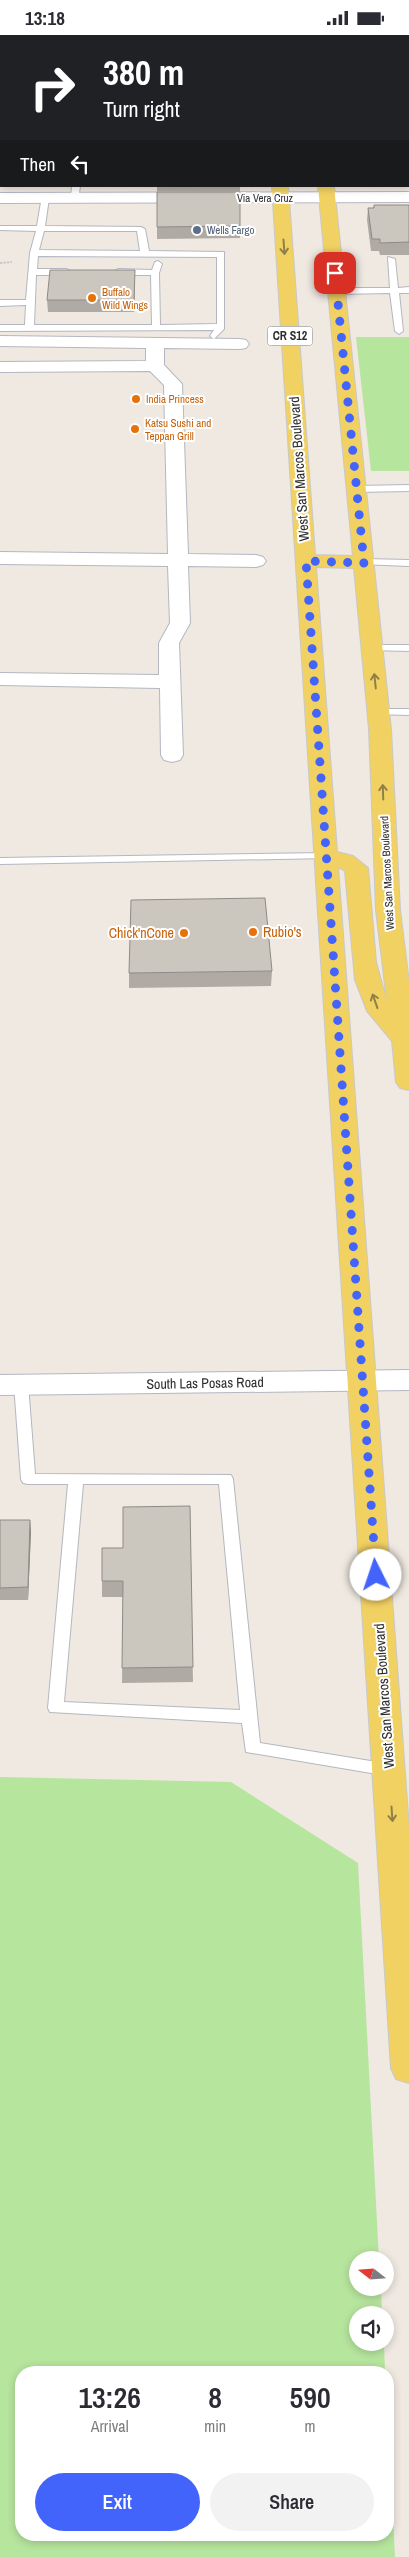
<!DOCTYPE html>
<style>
body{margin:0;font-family:"Archivo Narrow",sans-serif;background:#f2f2f3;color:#2b2b33;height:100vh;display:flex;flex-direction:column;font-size:19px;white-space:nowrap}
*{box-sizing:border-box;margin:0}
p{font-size:16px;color:#7c7c81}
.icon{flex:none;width:28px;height:28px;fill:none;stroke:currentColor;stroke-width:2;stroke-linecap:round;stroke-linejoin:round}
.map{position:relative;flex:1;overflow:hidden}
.panel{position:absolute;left:15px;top:2331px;width:379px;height:175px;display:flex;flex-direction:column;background:#fff;border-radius:20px;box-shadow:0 2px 8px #0003}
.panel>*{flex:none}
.banner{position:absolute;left:0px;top:0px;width:410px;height:152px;box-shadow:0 2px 8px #0003;background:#202124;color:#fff;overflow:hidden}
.needle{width:32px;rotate:287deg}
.fabs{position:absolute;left:349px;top:2216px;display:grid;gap:10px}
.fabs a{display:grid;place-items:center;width:45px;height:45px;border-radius:50%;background:#fff;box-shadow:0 2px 8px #0003;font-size:25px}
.pin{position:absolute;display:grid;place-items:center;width:42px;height:42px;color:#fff;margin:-21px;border-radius:10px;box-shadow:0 2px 8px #0006}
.me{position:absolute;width:55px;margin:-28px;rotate:356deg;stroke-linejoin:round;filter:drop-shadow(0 0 4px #0008)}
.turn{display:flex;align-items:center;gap:18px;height:105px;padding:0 20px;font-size:22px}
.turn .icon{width:65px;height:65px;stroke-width:2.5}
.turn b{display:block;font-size:35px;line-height:42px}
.then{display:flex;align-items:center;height:48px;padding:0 20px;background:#0003;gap:10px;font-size:19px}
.eta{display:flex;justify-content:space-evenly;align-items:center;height:85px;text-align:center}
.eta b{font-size:30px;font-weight:600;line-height:35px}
.button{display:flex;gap:10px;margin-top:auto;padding:10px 20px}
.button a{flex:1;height:58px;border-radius:30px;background:#4264fb;color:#fff;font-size:20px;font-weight:600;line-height:58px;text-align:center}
.button a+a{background:#f2f2f3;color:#2b2b33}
.status{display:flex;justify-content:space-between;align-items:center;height:35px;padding:0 25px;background:#fff;direction:ltr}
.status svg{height:14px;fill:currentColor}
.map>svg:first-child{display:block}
</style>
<div class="status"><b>13:18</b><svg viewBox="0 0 49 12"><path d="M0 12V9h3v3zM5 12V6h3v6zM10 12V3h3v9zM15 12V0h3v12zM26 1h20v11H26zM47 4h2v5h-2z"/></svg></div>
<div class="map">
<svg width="409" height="2522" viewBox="0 0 409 2522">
<rect width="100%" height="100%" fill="#efe9e1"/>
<g fill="#b6e59e">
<path d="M 356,302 L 409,302 L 409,436 L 371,436 Z"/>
<path d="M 0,1742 L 231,1747 L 358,1828 L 379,2225 L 358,2225 L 358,2252 L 381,2253 L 382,2280 L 358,2280 L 358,2308 L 384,2308 L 385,2337 L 21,2338 L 21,2500 L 388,2500 L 388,2377 L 395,2522 L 0,2522 Z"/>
</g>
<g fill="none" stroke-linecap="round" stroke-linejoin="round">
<defs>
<g id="lane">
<path d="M 62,0 L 70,0 L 70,1 L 63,1 Z"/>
<path d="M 205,0 L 213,0 L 213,1 L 206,1 Z"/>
<rect x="0" y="22" width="1" height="4"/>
<rect x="0" y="43" width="1" height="4"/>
<rect x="0" y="65" width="1" height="4"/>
<rect x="0" y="131" width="1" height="4"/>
<path d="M 72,151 L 80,151 L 78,165 L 71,163 Z"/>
<path d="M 42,161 L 49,163 L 45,191 L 141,192 L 145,194 L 149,216 L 224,217 L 224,294 L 214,304 L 210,301 L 214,295 L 0,296 L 0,290 L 25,290 L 26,270 L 0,271 L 0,265 L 26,265 L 30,218 L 36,196 L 0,195 L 0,191 L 37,191 ZM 44,196 L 137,196 L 140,216 L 39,215 ZM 38,221 L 217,222 L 217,289 L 160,290 L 159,238 L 162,229 L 158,226 L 155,227 L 152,235 L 118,234 L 114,237 L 118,240 L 151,240 L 152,290 L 34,290 L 36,240 L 67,240 L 71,237 L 67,234 L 37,234 Z"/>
<path d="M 388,222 L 395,224 L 398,253 L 409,252 L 409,258 L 399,258 L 403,296 L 399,299 L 395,296 L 390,258 L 337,259 L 333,256 L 337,253 L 390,253 Z"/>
<path d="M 409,450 L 409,456 L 357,457 L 352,454 L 357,451 Z"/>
<path d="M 364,524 L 409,525 L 409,531 L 360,529 L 359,527 Z"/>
<path d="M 372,610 L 409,610 L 409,616 L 368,615 L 367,613 Z"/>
<path d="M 378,674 L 409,674 L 409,680 L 374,679 L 373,677 Z"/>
<path d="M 326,818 L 330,819 L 330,823 L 0,829 L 0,823 Z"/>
<path d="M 21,1344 L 28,1349 L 35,1439 L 231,1440 L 233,1444 L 260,1708 L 389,1729 L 395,1731 L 397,1735 L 395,1739 L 389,1741 L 246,1717 L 242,1688 L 50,1677 L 48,1673 L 68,1449 L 28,1449 L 23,1448 L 21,1444 L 14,1349 ZM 83,1449 L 219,1449 L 240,1675 L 64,1667 Z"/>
</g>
<path id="street" d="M 0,301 L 240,304 L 246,305 L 249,309 L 246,313 L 240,314 L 164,313 L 164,330 L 182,349 L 188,519 L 256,520 L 263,522 L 266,526 L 263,530 L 256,532 L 188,531 L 190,588 L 179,608 L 183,720 L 180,725 L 172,727 L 164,725 L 161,720 L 160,653 L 0,650 L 0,638 L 159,640 L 159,608 L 170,588 L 168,531 L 0,529 L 0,517 L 168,519 L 164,350 L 150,336 L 0,337 L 0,327 L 146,326 L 146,313 L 0,311 Z"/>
<g id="secondary">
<path d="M 409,157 L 409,167 L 0,168 L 0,158 Z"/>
<path d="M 409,1335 L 409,1355 L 0,1360 L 0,1340 Z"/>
</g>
<g id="primary">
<rect x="262" y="0" width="14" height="1"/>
<rect x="304" y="0" width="14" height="1"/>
<path d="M 272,151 L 288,151 L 315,520 L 353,521 L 318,151 L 334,151 L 391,694 L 400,875 L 409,947 L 409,1055 L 400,1053 L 396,1047 L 392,1006 L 367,976 L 355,945 L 345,836 L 338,832 L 409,1793 L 409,2048 L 396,2044 L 391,2033 ZM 316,532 L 354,533 L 369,694 L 376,875 L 387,967 L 376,927 L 368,833 L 353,821 L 337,817 Z"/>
</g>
</defs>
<use href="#lane" stroke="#b4b7c1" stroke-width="2"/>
<use href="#street" stroke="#b4b7c1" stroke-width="2"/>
<use href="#secondary" stroke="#b4b7c1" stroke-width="2"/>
<use href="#primary" stroke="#c9c9c9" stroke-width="2"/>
<path stroke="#c9c9c9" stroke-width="2" stroke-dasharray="2.5 1" stroke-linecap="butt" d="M 0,228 L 12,227"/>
<use href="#lane" fill="#fff" fill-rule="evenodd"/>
<use href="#street" fill="#fff" fill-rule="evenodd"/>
<use href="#secondary" fill="#fff" fill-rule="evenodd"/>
<use href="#primary" fill="#f2d163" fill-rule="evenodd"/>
</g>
<g fill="#afaba4">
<path d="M 0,0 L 27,0 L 27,1 L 1,1 L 1,15 L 0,15 Z"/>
<path d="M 0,70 L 1,70 L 1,113 L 0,112 Z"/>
<rect x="157" y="151" width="83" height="5"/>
<path d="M 157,157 L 240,157 L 240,203 L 157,204 Z"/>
<path d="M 374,170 L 409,170 L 409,220 L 380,220 L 379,216 L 371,216 L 367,185 L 368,173 L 373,173 Z"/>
<path d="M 135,248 L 134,277 L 48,277 L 47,265 Z"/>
<path d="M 272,936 L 271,951 L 129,953 L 129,938 Z"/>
<path d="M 190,1471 L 193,1647 L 122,1648 L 123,1562 L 102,1562 L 102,1546 L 123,1513 Z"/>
<path d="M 0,1485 L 30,1485 L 31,1497 L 28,1565 L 0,1565 Z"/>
</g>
<g fill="#8e8b86">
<path d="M 135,235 L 135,248 L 134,277 L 134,265 Z"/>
<path d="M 30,1485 L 31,1497 L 28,1565 L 28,1552 Z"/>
</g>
<g fill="#cbc7bf" stroke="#8e8b86">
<path d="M 0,0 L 25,0 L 25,1 L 1,1 L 1,4 L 0,4 Z"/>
<rect x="91" y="0" width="86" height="1"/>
<rect x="0" y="70" width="1" height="31"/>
<path d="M 157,157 L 240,157 L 240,191 L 157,192 Z"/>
<path d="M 374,170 L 409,170 L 409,207 L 380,208 L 380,204 L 372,204 L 368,173 L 374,173 Z"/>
<path d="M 50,235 L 135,235 L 134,265 L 47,265 Z"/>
<path d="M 265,863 L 272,936 L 129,938 L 131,865 Z"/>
<path d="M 190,1471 L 193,1632 L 122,1633 L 123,1546 L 102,1546 L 102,1513 L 123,1513 L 123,1472 Z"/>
<path d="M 0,1485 L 30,1485 L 28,1552 L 0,1553 Z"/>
</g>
<defs><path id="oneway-shaft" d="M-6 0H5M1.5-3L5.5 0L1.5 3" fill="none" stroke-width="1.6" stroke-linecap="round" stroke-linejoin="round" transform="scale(1.25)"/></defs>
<g stroke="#908048">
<use href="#oneway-shaft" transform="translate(284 212) rotate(86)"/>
<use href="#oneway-shaft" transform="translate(375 646) rotate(-96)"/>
<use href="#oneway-shaft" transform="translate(383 757) rotate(-92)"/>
<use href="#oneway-shaft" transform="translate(375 966) rotate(-109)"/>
<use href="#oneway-shaft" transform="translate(392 1779) rotate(86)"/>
</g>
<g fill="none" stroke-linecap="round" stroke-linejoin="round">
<path stroke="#4264fb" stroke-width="9" stroke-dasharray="0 16.2" d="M 335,238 L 364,528 L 306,526 L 376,1540"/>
</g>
<circle fill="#5c6f8a" stroke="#fff" stroke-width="2" cx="197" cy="195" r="5"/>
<g fill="#e8710a" stroke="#fff" stroke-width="2">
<circle cx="92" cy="263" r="5"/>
<circle cx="136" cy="364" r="5"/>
<circle cx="135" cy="394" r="5"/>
<circle cx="253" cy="897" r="5"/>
<circle cx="184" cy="898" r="5"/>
</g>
<g text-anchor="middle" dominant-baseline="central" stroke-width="4" stroke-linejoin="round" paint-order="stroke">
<g font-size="11" fill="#2e2e2e" stroke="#fff">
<text x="265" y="163">Via Vera Cruz</text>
<text transform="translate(387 838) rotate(-93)">West San Marcos Boulevard</text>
</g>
<g font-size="11" fill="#4e5e75" stroke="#fff" text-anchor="start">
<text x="207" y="195">Wells Fargo</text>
</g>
<g font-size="11" fill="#c56008" stroke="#fff" text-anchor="start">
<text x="102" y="257">Buffalo<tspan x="102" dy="13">Wild Wings</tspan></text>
<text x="146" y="364">India Princess</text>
<text x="145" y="388">Katsu Sushi and<tspan x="145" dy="13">Teppan Grill</tspan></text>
</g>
<rect fill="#fff" stroke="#6d6d6d" stroke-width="1" x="267.5" y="291.5" width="45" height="19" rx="4"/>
<g font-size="12" font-weight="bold" fill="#2e2e2e">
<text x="290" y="301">CR S12</text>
</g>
<g font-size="14" fill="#2e2e2e" stroke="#fff">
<text transform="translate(299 434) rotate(-94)">West San Marcos Boulevard</text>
<text transform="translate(205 1348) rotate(-1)">South Las Posas Road</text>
<text transform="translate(384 1661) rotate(-94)">West San Marcos Boulevard</text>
</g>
<g font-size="14" fill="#c56008" stroke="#fff" text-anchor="start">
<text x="263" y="897">Rubio's</text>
<text x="174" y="898" text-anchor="end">Chick'nCone</text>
</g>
</g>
</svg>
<div class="fabs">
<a><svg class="needle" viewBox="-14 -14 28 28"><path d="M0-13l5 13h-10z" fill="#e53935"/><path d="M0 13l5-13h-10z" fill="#7c7c81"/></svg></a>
<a><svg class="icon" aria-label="sound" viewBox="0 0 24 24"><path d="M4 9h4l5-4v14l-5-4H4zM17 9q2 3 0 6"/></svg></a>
</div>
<div class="pin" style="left:335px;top:238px;background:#d93025"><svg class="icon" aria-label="arrive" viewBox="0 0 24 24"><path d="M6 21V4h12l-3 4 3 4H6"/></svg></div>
<svg class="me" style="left:376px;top:1540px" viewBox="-20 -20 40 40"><circle r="19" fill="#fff"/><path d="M0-13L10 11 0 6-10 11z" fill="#4264fb"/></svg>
<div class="banner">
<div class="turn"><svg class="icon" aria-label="right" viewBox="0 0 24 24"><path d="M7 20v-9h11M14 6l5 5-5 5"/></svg><div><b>380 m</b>Turn right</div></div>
<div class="then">Then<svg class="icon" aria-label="left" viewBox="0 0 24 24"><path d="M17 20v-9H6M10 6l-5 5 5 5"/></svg></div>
</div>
<section class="panel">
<div class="eta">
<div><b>13:26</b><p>Arrival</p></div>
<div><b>8</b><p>min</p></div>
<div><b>590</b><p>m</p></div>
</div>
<div class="button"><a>Exit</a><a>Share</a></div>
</section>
</div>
